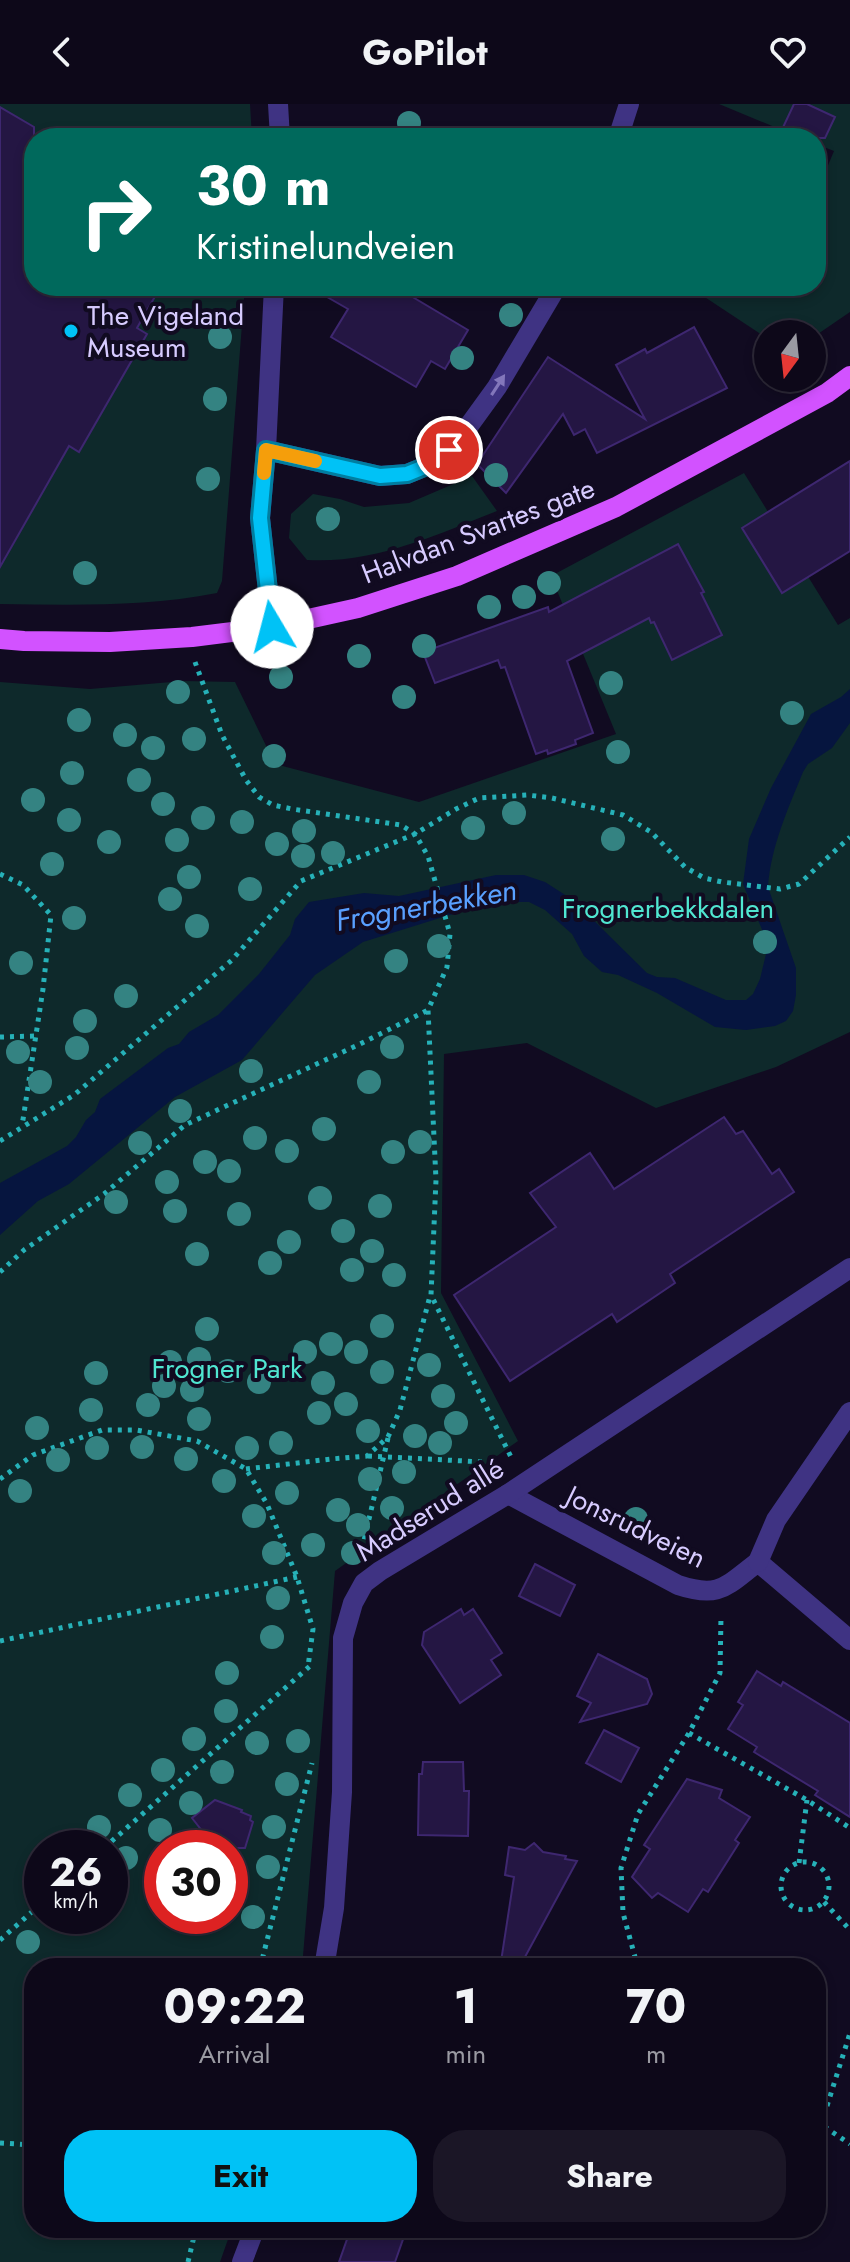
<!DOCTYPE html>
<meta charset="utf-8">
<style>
body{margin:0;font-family:Jost,sans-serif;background:#1b1626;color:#f1f3f6;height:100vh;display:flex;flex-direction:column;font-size:30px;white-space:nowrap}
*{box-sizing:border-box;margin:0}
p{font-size:26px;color:#9a9aa2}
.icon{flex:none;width:44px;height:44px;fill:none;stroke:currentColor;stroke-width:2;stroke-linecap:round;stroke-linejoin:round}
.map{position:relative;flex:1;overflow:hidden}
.side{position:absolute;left:24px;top:1854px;width:802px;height:280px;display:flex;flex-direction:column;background:#0d0819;border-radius:32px;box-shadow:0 4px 12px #0003,0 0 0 2px #2d2938}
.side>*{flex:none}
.guide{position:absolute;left:24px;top:24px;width:802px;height:168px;border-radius:32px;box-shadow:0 4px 12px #0003,0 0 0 2px #2d2938;background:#00695c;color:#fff;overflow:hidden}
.needle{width:52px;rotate:195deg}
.buttons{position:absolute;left:754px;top:216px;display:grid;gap:16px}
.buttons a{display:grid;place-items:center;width:72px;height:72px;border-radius:50%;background:#0d0819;box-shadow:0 4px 12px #0003,0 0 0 2px #2d2938;font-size:40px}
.speed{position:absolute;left:24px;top:1726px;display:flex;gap:16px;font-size:40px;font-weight:700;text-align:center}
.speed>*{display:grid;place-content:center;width:104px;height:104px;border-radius:50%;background:#0d0819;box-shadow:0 4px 12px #0003,0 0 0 2px #2d2938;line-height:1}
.speed small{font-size:20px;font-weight:400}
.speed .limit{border:12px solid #d22;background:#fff;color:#111}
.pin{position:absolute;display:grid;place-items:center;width:68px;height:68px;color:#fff;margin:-34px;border:4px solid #fff;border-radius:50%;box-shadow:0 2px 8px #0007}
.me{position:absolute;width:88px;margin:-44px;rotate:352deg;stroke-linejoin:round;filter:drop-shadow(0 0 6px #0008)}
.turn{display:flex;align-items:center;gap:28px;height:168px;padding:0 40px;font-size:36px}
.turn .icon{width:104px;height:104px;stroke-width:2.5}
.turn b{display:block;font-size:56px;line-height:68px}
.eta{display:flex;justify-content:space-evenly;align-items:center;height:136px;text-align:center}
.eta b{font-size:48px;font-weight:700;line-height:56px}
.button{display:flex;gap:16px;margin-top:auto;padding:16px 40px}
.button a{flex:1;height:92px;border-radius:32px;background:#00c2f6;color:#111;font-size:32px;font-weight:700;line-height:92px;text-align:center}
.button a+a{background:#1b1626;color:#f1f3f6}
header{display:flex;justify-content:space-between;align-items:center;height:104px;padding:0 40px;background:#0d0819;font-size:36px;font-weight:700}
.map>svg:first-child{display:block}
</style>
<header><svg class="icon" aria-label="back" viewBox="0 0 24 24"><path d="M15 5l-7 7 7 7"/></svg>GoPilot<svg class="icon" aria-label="heart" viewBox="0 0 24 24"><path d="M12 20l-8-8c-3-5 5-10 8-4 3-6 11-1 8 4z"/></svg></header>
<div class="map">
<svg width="850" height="2158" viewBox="0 0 850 2158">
<rect width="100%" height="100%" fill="#110b21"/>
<g fill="#0e292b" fill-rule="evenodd">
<path d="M 0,0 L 250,0 L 252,34 L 34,34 L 34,182 L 245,182 L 222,477 L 217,489 C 146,503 72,501 0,500 Z"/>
<path d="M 719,0 L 850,0 L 850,208 L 812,234 L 812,230 L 768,230 L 768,235 L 691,184 L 696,182 L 816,182 L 816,90 L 834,47 L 816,40 L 816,34 L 801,34 Z"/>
<path d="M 744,369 L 838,521 L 850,514 L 850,928 L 776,963 L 656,1004 L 527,939 L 444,950 L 441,1189 L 518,1337 L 335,1467 L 302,1864 L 34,1864 L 34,2124 L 232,2124 L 220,2158 L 0,2158 L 0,578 L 90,585 L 183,577 L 235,578 L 275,660 L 419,698 L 616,630 L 551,472 ZM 42,1744 L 110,1744 L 110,1812 L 42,1812 ZM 162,1744 L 230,1744 L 230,1812 L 162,1812 Z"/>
<path d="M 472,372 L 497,407 C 436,431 374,460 307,456 L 289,434 L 291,410 L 313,390 L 340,395 L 364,403 L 409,399 Z"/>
</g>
<path fill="#06153f" d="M 850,585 L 850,619 L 832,644 L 808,660 L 803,668 C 788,705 771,742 768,783 L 796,864 L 796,891 L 793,907 L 786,917 L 775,922 L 746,926 L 715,923 L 657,889 L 618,871 L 602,868 L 584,852 L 572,830 L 545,806 L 529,798 L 514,798 L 472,804 L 363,838 L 315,871 L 242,956 L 175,993 L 69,1080 L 38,1097 L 0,1131 L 0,1079 L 67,1042 L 76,1033 L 86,1016 L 95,1008 L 100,995 L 168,944 L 179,940 L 189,928 L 218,911 L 259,870 L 290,831 L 295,815 L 309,798 L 364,789 L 399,792 L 496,771 L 524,771 L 545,778 L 573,796 L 647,869 L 657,873 L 675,874 L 726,896 L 746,896 L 753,890 L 760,875 L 766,850 L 766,835 L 743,780 L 749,735 L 771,684 L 811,610 L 841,593 Z"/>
<g fill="#241643" stroke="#3e2770" stroke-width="2">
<path d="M 794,0 L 807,0 L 835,13 L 825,34 L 778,34 Z"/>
<path d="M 0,3 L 34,23 L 34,182 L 161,182 L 137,224 L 147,230 L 79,348 L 69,342 L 0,463 Z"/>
<path d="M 308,182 L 394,182 L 468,226 L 445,265 L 431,257 L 416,283 L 331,233 L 348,205 Z"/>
<path d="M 694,223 L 727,284 L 597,349 L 585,325 L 574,331 L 563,310 L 506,389 L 477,360 L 548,253 L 645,315 L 616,261 L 645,245 L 647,249 Z"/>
<path d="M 850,357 L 850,447 L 782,489 L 742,424 Z"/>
<path d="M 678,440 L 704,488 L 701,489 L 722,531 L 672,556 L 654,518 L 651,519 L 649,514 L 567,557 L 593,629 L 575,636 L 576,640 L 548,650 L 547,646 L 536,650 L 505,563 L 501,564 L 498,556 L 435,579 L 423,548 L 548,503 L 549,508 Z"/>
<path d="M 724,1013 L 736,1030 L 743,1027 L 772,1070 L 779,1065 L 794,1088 L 670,1170 L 675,1179 L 617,1218 L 612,1210 L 510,1277 L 454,1191 L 556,1123 L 530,1089 L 590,1049 L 614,1085 Z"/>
<path d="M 535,1460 L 575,1481 L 560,1512 L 519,1492 Z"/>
<path d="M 461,1505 L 464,1511 L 473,1505 L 502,1549 L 491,1556 L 501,1571 L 460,1599 L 422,1541 L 424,1528 Z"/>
<path d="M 598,1550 L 647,1575 L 652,1590 L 647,1600 L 580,1618 L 591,1599 L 577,1592 Z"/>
<path d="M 757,1567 L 781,1582 L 783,1578 L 850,1619 L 850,1713 L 815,1691 L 818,1687 L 754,1648 L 757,1643 L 728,1625 L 743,1601 L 738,1598 Z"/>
<path d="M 604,1626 L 639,1644 L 621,1678 L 586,1659 Z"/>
<path d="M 423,1658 L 463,1658 L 464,1687 L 469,1687 L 468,1732 L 418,1731 L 419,1670 L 422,1670 Z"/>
<path d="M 687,1675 L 722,1686 L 719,1694 L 750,1713 L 735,1736 L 739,1739 L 708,1788 L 703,1785 L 688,1808 L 658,1789 L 652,1794 L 632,1773 L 650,1745 L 644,1741 Z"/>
<path d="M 215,1696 L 242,1706 L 241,1708 L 251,1712 L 250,1716 L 253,1718 L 245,1744 L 210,1744 L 212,1737 L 207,1734 L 208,1731 L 203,1728 L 192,1714 Z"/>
<path d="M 534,1739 L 543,1748 L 566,1752 L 565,1755 L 577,1757 L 519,1864 L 500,1864 L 514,1773 L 505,1771 L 509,1743 L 525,1746 Z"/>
<path d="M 351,2124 L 407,2124 L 395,2158 L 339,2158 Z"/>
</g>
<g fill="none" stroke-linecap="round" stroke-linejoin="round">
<g stroke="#26b1b8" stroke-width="5" stroke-dasharray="4 6" stroke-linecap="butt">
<path d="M 195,558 L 222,631 L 246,676 L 259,693 L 273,701 L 292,705 L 401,721 L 415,730 L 428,752 L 450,830 L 447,863 L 428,906 L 436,1076 L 431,1191 L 513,1357"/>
<path d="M 0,770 L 23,781 L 51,811 L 43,885 L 22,1022"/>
<path d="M 0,933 L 36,932"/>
<path d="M 0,1037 L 74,991 L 232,856 L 301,777 L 415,730 L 456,705 L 479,694 L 527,691 L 552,694 L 623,711 L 651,728 L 685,763 L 704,774 L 722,778 L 780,785 L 799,780 L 850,733"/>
<path d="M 0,1168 L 24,1146 L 104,1090 L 185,1021 L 360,940 L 428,906"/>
<path d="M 368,1352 L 484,1358 L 497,1364"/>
<path d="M 246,1365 L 331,1355 L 367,1352 L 388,1333 L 400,1306 L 430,1192"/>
<path d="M 0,1375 L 33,1351 L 102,1326 L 136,1326 L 197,1337 L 246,1365 L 267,1400 L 297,1473 L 313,1525 L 308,1563"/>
<path d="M 362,1445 L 388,1334"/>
<path d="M 0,1537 L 297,1473"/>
<path d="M 689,1629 L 807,1696 L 850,1724"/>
<path d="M 104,1744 L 310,1562"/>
<circle cx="805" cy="1782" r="24"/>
<path d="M 799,1759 L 807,1696"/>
<path d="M 824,1798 L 850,1826"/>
<path d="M 0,1836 L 42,1799"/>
<path d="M 260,1864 L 312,1659"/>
<path d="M 638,1864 L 623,1809 L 621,1764 L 638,1710 L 689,1629 L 720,1569 L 721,1512"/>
<path d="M 816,2017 L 850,2040"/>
<path d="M 821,2021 L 850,1929"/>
<path d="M 0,2039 L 34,2041"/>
<path d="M 188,2158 L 196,2124"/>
</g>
<g stroke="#3f3383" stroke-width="20">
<path d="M 278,0 L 280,34"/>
<path d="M 618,34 L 629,0"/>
<path d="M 266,346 L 380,372 L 407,370 L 429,361 L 449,346 L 468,323 L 497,283 L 557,182"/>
<path d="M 272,523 L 260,414 L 266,346 L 274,182"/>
<path d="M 508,1390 L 678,1481 C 720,1495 726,1482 758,1458 L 850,1536"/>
<path d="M 758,1458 L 776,1416 L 850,1308"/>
<path d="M 324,1864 L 334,1804 L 342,1688 L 343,1534 L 353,1499 L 364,1479 L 380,1467 L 508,1390 L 850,1164"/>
<path d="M 242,2158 L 255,2124"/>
</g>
<path stroke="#d252ff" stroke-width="20" d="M 0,535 L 24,537 L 110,538 L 192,533 L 272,523 L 358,504 L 457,472 L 616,403 L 827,289 L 850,272"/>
</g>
<g fill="#348382">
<circle cx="409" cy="19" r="12"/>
<circle cx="511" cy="211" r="12"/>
<circle cx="220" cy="233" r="12"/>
<circle cx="462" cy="254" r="12"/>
<circle cx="215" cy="295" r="12"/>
<circle cx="496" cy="371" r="12"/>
<circle cx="208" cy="375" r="12"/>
<circle cx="328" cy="415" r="12"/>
<circle cx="85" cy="469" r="12"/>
<circle cx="549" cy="479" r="12"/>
<circle cx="524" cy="493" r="12"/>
<circle cx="489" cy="503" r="12"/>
<circle cx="424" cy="542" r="12"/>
<circle cx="359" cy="552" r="12"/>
<circle cx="281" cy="573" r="12"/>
<circle cx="611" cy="579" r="12"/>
<circle cx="178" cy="588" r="12"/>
<circle cx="404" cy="593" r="12"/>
<circle cx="792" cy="609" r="12"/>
<circle cx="79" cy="616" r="12"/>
<circle cx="125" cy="631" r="12"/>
<circle cx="194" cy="635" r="12"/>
<circle cx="153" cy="644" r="12"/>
<circle cx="618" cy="648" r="12"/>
<circle cx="274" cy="652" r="12"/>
<circle cx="72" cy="669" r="12"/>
<circle cx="139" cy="676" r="12"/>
<circle cx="33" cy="696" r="12"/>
<circle cx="163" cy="700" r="12"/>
<circle cx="514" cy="709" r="12"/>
<circle cx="203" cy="714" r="12"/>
<circle cx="69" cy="716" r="12"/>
<circle cx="242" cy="718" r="12"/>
<circle cx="473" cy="724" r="12"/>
<circle cx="304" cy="727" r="12"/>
<circle cx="613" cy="735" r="12"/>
<circle cx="177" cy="736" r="12"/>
<circle cx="109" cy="738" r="12"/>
<circle cx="277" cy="740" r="12"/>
<circle cx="333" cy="749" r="12"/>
<circle cx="303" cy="752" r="12"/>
<circle cx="52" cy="760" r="12"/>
<circle cx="189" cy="773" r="12"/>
<circle cx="250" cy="785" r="12"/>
<circle cx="170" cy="795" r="12"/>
<circle cx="74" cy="814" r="12"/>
<circle cx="197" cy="822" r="12"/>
<circle cx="765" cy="838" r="12"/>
<circle cx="439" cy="842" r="12"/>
<circle cx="396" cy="857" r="12"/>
<circle cx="21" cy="859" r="12"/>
<circle cx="126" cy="892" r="12"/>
<circle cx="85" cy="917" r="12"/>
<circle cx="392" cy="943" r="12"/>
<circle cx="77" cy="944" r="12"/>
<circle cx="18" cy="948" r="12"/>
<circle cx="251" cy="967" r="12"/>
<circle cx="40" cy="978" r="12"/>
<circle cx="369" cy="978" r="12"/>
<circle cx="180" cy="1007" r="12"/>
<circle cx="324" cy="1025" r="12"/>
<circle cx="255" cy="1034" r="12"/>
<circle cx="420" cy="1038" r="12"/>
<circle cx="140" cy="1039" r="12"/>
<circle cx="287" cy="1047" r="12"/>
<circle cx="393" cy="1048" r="12"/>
<circle cx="205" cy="1058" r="12"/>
<circle cx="229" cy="1067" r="12"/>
<circle cx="167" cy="1078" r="12"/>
<circle cx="320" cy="1094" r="12"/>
<circle cx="116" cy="1098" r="12"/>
<circle cx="380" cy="1102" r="12"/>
<circle cx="175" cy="1107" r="12"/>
<circle cx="239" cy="1110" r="12"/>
<circle cx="343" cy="1127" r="12"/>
<circle cx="289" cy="1138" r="12"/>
<circle cx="372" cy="1147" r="12"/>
<circle cx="197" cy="1150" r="12"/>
<circle cx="270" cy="1159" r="12"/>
<circle cx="352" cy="1166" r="12"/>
<circle cx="394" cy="1171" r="12"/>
<circle cx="382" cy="1222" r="12"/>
<circle cx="207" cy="1225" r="12"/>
<circle cx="331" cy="1240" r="12"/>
<circle cx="305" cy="1248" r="12"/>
<circle cx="356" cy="1248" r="12"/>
<circle cx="199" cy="1255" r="12"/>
<circle cx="170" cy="1258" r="12"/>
<circle cx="429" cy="1261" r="12"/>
<circle cx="228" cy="1267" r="12"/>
<circle cx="382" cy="1268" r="12"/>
<circle cx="96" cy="1269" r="12"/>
<circle cx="259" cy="1278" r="12"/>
<circle cx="323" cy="1279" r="12"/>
<circle cx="164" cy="1282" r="12"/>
<circle cx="192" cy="1286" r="12"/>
<circle cx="443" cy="1292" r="12"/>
<circle cx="346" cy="1300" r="12"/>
<circle cx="148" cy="1301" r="12"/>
<circle cx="91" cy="1306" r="12"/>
<circle cx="319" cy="1309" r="12"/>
<circle cx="199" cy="1315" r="12"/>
<circle cx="456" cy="1319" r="12"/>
<circle cx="37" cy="1324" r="12"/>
<circle cx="368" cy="1327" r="12"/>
<circle cx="415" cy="1332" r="12"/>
<circle cx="281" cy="1339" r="12"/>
<circle cx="440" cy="1339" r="12"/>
<circle cx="142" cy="1343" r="12"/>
<circle cx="97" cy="1344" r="12"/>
<circle cx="247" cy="1344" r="12"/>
<circle cx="186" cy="1355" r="12"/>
<circle cx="58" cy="1356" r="12"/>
<circle cx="404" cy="1368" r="12"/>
<circle cx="370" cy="1375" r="12"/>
<circle cx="224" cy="1377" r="12"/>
<circle cx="20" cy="1387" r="12"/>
<circle cx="287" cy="1389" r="12"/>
<circle cx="392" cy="1404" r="12"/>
<circle cx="338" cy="1406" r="12"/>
<circle cx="254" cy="1412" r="12"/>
<circle cx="636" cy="1415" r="12"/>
<circle cx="358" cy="1421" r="12"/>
<circle cx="313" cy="1441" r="12"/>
<circle cx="274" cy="1449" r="12"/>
<circle cx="353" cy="1449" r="12"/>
<circle cx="278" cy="1494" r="12"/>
<circle cx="272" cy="1533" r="12"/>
<circle cx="227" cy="1569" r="12"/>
<circle cx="226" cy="1607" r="12"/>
<circle cx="194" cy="1635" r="12"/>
<circle cx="298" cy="1637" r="12"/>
<circle cx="257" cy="1639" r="12"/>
<circle cx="163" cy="1666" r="12"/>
<circle cx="222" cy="1668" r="12"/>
<circle cx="287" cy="1680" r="12"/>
<circle cx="130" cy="1691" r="12"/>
<circle cx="191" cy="1699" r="12"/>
<circle cx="99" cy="1723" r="12"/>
<circle cx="274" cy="1723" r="12"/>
<circle cx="160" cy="1726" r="12"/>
<circle cx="126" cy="1754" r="12"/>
<circle cx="268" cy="1763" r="12"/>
<circle cx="253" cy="1813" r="12"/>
<circle cx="28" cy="1838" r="12"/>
</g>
<defs><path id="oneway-solid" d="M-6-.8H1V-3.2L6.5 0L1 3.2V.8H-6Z" transform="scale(2)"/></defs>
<use fill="#8377bb" href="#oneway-solid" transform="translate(498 281) rotate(-57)"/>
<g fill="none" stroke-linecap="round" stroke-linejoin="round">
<defs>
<path id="route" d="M 272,523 L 260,414 L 266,346 L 380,372 L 407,370 L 429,361 L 449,346"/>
</defs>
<use href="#route" stroke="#007ea0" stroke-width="20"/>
<use href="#route" stroke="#00c2f6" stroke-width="14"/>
<path stroke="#f59e0b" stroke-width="14" d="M 264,369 L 266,346 L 315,357"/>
</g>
<circle fill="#00c2f6" stroke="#110b21" stroke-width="3" cx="71" cy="227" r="8"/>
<g text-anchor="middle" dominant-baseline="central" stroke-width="8" stroke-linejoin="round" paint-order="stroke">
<g font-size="28" fill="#d7cbff" stroke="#110b21" text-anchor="start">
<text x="87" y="211">The Vigeland<tspan x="87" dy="32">Museum</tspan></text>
</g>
<g font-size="28" fill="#d7cbff" stroke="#110b21">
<text transform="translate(478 427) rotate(-21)">Halvdan Svartes gate</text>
<text transform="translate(430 1406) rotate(-32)">Madserud allé</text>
<text transform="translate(636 1423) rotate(26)">Jonsrudveien</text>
</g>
<g font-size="28" fill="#50e6d1" stroke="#110b21">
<text x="668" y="804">Frognerbekkdalen</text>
<text x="227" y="1264">Frogner Park</text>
</g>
<g font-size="30" font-style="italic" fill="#59a0ff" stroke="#110b21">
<text transform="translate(426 801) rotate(-10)">Frognerbekken</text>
</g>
</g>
</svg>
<div class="buttons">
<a><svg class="needle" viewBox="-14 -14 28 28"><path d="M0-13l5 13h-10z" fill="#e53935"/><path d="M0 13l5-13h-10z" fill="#9a9aa2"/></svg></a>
</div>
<div class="speed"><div>26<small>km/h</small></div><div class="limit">30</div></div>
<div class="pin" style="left:449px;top:346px;background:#d93025"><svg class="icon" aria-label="arrive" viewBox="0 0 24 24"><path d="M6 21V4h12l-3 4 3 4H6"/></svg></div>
<svg class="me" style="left:272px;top:523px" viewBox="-20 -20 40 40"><circle r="19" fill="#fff"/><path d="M0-13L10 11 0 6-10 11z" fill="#00c2f6"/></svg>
<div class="guide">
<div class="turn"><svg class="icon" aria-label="right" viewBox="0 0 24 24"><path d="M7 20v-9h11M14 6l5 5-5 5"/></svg><div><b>30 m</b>Kristinelundveien</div></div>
</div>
<section class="side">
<div class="eta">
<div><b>09:22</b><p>Arrival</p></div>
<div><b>1</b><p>min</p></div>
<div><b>70</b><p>m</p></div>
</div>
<div class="button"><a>Exit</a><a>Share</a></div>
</section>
</div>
